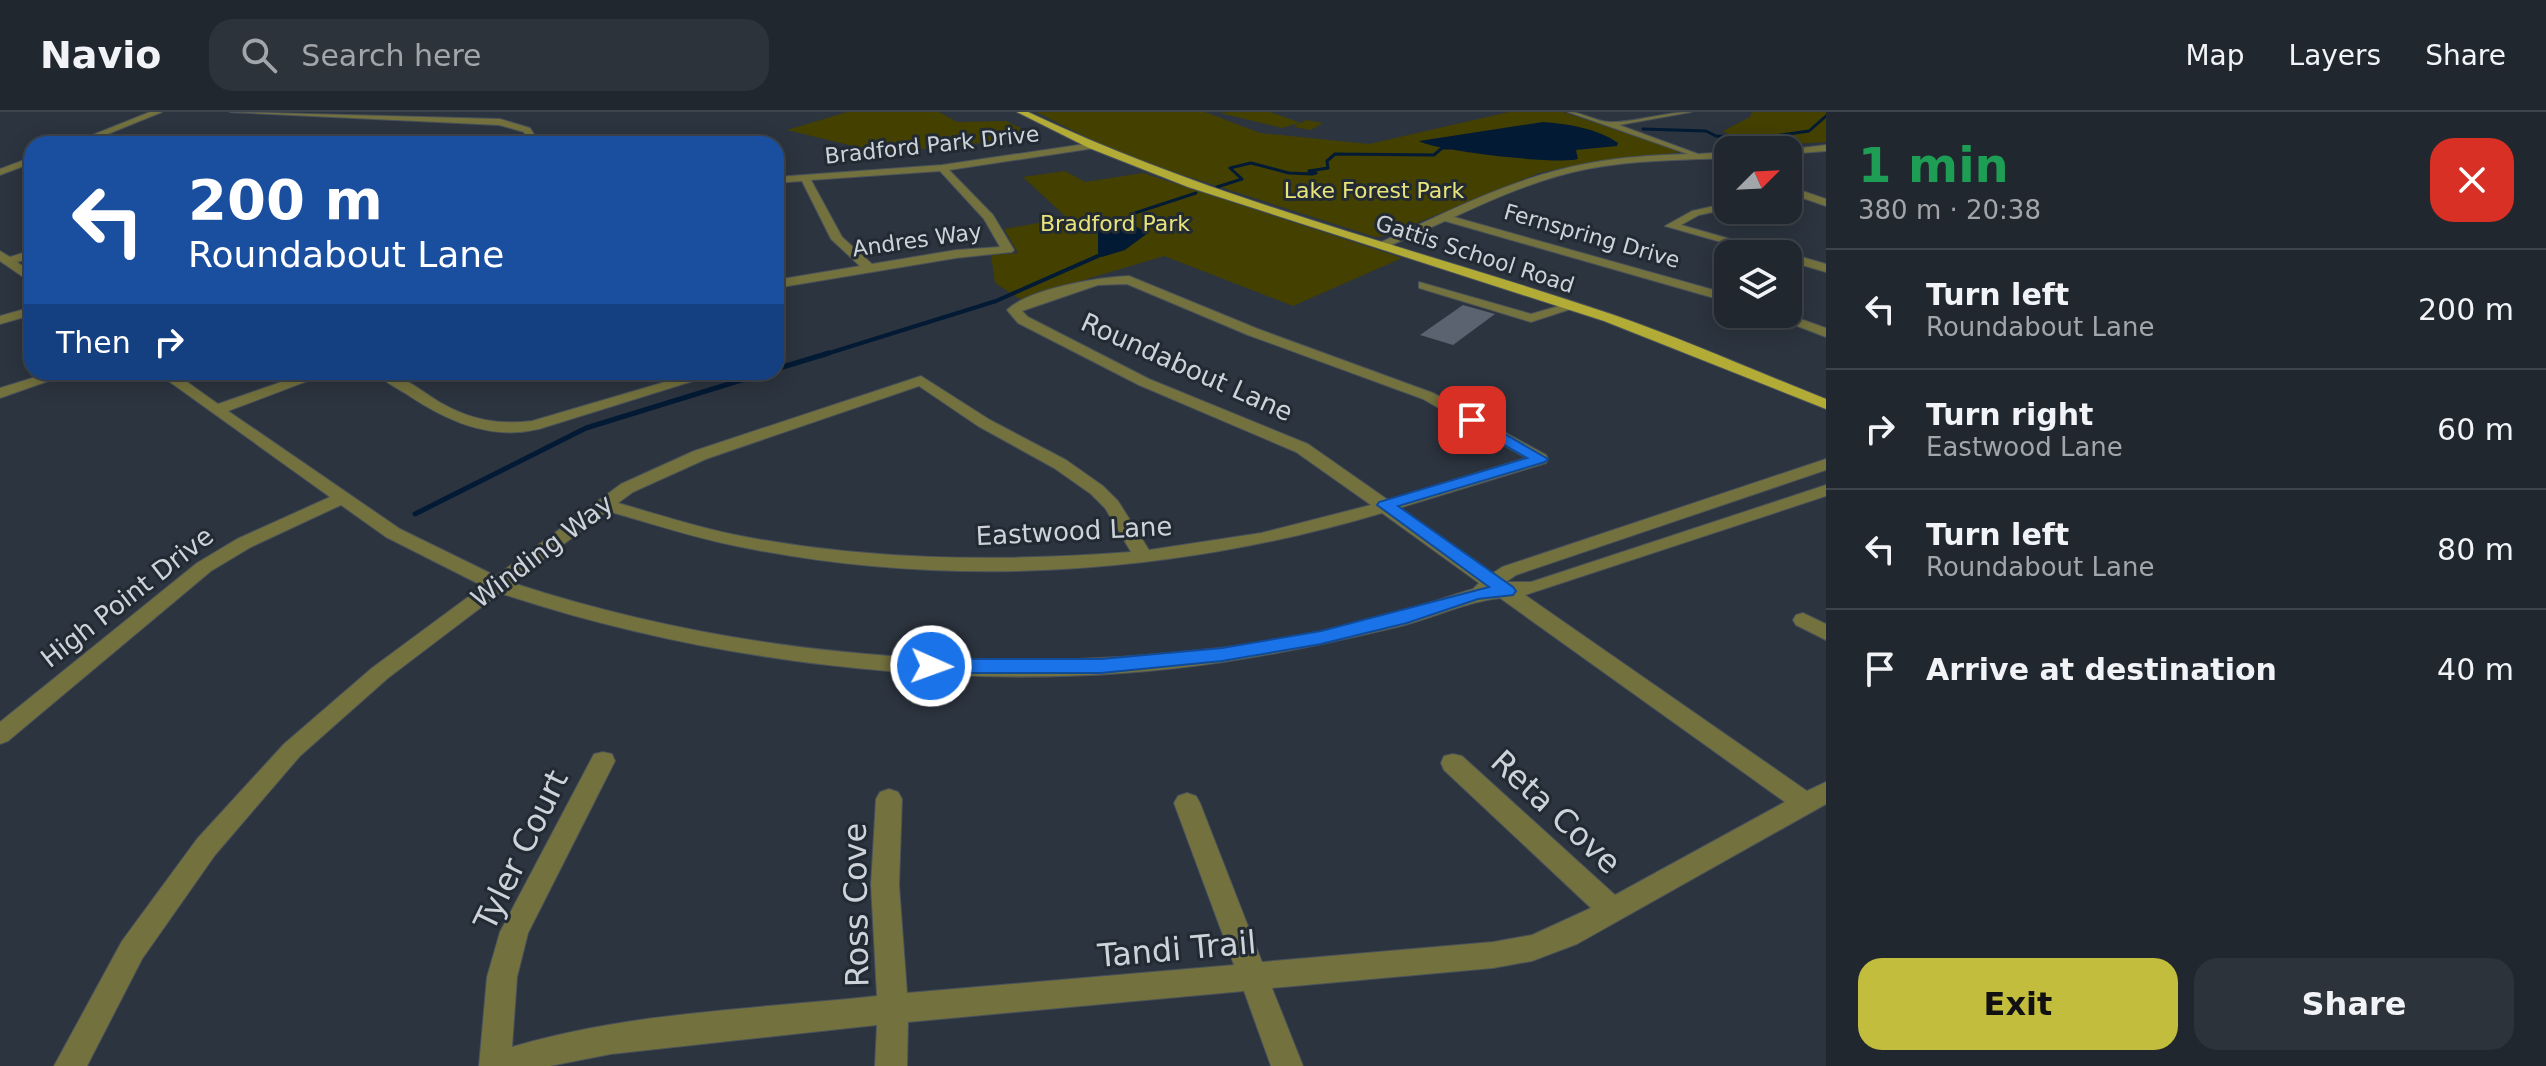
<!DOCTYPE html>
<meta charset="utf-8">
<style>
body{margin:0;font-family:"DejaVu Sans",sans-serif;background:#2d333b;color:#f1f3f6;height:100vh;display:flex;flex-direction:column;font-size:30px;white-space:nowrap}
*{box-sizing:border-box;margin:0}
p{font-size:26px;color:#a2a5aa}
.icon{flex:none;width:44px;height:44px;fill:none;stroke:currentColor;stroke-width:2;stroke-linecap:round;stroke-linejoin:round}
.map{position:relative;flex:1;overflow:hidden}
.sheet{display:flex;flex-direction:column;background:#21272f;width:720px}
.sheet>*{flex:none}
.banner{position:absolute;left:24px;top:24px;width:760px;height:244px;border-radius:24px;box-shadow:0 4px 20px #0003,0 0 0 2px #3e444b;background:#1a4fa0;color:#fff;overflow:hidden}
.needle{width:52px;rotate:66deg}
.buttons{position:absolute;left:1714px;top:24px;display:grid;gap:16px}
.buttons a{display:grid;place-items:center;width:88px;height:88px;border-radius:16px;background:#21272f;box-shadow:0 4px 20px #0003,0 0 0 2px #3e444b;font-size:40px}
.pin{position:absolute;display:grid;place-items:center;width:68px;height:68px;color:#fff;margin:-34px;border-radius:16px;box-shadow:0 4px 12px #0006}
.me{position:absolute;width:88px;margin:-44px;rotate:92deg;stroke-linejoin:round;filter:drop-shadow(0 0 6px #0008)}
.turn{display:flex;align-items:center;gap:28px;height:168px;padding:0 32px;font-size:36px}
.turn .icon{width:104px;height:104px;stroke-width:2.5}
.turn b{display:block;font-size:56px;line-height:68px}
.then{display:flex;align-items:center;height:76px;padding:0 32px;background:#0003;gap:16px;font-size:30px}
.round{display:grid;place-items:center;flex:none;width:84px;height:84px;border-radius:24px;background:#2d333b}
.overview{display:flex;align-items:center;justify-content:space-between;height:136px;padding:0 32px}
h1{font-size:48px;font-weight:600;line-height:60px;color:#1e9e55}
.action{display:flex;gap:16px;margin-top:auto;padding:16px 32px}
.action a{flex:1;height:92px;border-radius:24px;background:#c3bd3e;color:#111;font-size:32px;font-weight:600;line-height:92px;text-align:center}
.action a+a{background:#2d333b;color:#f1f3f6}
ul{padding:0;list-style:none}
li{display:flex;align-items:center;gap:24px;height:120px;padding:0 32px;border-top:2px solid #3e444b}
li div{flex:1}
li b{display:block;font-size:30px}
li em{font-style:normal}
header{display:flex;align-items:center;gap:48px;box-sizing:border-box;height:112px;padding:0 40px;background:#21272f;border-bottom:2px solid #3e444b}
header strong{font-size:38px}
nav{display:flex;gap:44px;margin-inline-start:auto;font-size:28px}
.search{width:560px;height:72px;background:#2d333b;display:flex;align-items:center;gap:20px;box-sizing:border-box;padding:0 28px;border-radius:24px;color:#a2a5aa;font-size:30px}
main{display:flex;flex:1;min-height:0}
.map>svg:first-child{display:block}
</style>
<header>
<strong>Navio</strong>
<div class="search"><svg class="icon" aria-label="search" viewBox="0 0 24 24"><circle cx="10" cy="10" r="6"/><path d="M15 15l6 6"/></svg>Search here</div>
<nav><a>Map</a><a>Layers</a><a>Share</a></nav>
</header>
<main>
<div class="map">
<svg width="1826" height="954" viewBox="0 0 1826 954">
<rect width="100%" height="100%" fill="#2c343f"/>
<g fill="#444100">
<path d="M 847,0 L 939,0 L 957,10 L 1006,9 L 1040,25 L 882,41 L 787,18 Z"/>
<path d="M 1036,0 L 1205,0 L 1260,21 L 1369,32 L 1509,0 L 1563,0 L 1682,40 L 1588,51 L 1539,61 L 1385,124 L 1375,125 L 1161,56 L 1098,31 Z"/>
<path d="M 1228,0 L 1270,0 L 1301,11 L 1306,8 L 1323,11 L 1311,18 L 1294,15 L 1299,11 L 1282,16 L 1220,1 Z"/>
<path d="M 1752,0 L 1826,0 L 1826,30 L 1749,35 L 1723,19 L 1750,5 Z"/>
<path d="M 1065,59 L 1085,70 L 1143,61 L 1402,146 L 1293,194 L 1164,144 L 1020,187 L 995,171 L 991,143 L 1018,141 L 1004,117 L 1067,106 L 1023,65 Z"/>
</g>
<g fill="#031a34">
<path d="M 1543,10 C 1568,12 1597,16 1618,31 L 1617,34 L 1576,38 L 1578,47 C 1558,53 1436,39 1419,29 Z"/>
<path d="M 1115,113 L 1135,114 L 1148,121 L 1125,138 L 1102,145 L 1098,141 L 1098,116 Z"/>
</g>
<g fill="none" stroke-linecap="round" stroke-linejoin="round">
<g stroke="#031a34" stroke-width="3">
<path d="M 1643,17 L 1706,19 L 1716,24 L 1755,27 L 1809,19 L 1826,4"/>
<path d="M 1217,75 L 1242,67 L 1230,56 L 1251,51 L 1289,61 L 1312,62 L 1316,61 L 1309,59 L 1328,56 L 1327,49 L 1335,42 L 1434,43 L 1442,36 L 1450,36"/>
<path d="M 1135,101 L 1196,81"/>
</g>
<path stroke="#031a34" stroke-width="4" d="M 823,243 L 996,189 L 1107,140"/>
<g stroke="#031a34" stroke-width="5">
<path d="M 776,257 L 829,241"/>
<path d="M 415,402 L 586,316 L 768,260"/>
</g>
</g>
<path fill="#5a636f" d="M 1463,193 L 1495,202 L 1453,233 L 1420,223 Z"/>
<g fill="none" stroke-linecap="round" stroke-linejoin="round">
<defs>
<g id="minor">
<path d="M 150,0 L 162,0 L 83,32 L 70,32 Z"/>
<path d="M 230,0 L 500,7 L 530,16 L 540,32 L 530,32 L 524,20 L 499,13 Z"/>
<path d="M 1568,0 C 1583,0 1596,10 1610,10 C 1632,11 1665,0 1691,0 L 1619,13 L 1698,42 L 1728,40 L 1728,46 C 1681,48 1633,48 1587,57 C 1541,66 1497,85 1454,105 L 1728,182 L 1728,190 L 1445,109 L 1387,135 L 1379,135 L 1379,131 C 1447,100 1516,64 1590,51 C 1622,45 1655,43 1688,42 Z"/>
<path d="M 1092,31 L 1095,36 L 949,58 L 993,103 L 1014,138 L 1012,140 L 956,146 L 776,176 L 776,168 L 860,154 L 831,127 L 802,69 L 776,71 L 776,65 L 942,53 ZM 940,59 L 984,107 L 1000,135 L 956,138 L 872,152 L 842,125 L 811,68 Z"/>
<path d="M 1826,33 L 1826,39 L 1788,42 L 1788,38 L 1784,38 Z"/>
<path d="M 32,45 L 32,51 L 0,63 L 0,57 Z"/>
<path d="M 1788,74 L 1826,87 L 1826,94 L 1788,81 Z"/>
<path d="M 1728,91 L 1728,97 L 1699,103 L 1681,113 L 1783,142 L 1763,142 L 1665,114 L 1692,99 Z"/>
<path d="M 32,138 L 32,146 L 17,150 L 32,161 L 32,171 L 0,149 L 0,139 L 10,145 Z"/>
<path d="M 1788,141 L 1826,152 L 1826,160 L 1788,149 Z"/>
<path d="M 1129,164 L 1258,217 L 1433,281 L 1546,343 L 1548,347 L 1546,351 L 1399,396 L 1493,461 L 1502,455 L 1826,347 L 1826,358 L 1516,463 L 1506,470 L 1531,470 L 1826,373 L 1826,384 L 1525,483 L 1807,679 L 1826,670 L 1826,692 L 1577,832 L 1532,849 L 1493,856 L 1272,876 L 1303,954 L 1271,954 L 1244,879 L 908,910 L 907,954 L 875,954 L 877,913 L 611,942 L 550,954 L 479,954 L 487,865 L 500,820 L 594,642 L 603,640 L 612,642 L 615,649 L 528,821 L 517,865 L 512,935 C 629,900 756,897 877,884 L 871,773 L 876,687 L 880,680 L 889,677 L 898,680 L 902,687 L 899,773 L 907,881 L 1234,853 L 1174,691 L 1178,684 L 1187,681 L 1196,684 L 1200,691 L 1262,850 L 1493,830 L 1532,823 L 1591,796 L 1444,658 L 1441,651 L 1444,644 L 1453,642 L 1462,644 L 1615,783 L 1785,690 L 1500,486 C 1466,490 1435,505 1401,514 C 1343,528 1283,541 1223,550 C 990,585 723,555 500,481 L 388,566 L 300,644 L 215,743 L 142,847 L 87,954 L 54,954 L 122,829 L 197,727 L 284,632 L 372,556 L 483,474 L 386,425 L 341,393 L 251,435 L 211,459 L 8,629 L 0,632 L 0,610 L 197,451 L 237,427 L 330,385 L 156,260 L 173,260 L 218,292 L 310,260 L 331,260 L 228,299 L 400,417 L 496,464 L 621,372 L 694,339 L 921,264 L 990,308 L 1066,348 L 1103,374 L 1118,389 L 1149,438 L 1261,421 L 1371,393 L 1296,340 L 1139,273 L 1018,211 L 1007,198 C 1028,177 1099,165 1129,164 ZM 1127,172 L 1248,223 L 1423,287 L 1526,346 L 1388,388 L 1308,332 L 1149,267 L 1028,205 L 1022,199 L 1098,173 ZM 919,274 L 978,314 L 1054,356 L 1091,382 L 1105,396 L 1131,440 C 999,450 866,449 736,423 C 696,415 657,402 618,391 L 633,380 L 706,347 ZM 607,399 C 650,411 692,425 736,434 C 949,478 1174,463 1382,401 L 1479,471 L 1473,477 C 1448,484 1423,494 1398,501 C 1341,517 1279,529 1220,536 C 983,564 739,545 513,471 Z"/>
<path d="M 1419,170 L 1531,202 L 1573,190 L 1580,194 L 1531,210 L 1419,176 Z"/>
<path d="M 32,195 L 32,203 L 0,212 L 0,204 Z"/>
<path d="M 1766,202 L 1786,202 L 1826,216 L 1826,225 Z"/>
<path d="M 52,260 L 74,260 L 0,286 L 0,276 Z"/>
<path d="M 375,260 C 401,260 419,278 441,291 C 471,308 498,313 532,309 L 699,260 L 722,260 L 539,317 C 489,329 445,308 405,281 C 395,275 383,269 375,260 Z"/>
<path d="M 1803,501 L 1826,512 L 1826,528 L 1796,513 L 1793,508 L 1796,503 Z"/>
</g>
<path id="major" d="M 1017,0 L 1028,0 C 1215,89 1416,136 1611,202 C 1684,227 1755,259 1826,287 L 1826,297 L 1604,209 L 1188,75 L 1089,36 Z"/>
</defs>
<use href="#minor" stroke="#49515b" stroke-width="2"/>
<use href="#major" stroke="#49515b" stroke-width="2"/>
<use href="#minor" fill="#73713d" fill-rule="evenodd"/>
<use href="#major" fill="#b2ac36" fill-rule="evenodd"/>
</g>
<path fill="#1a73e8" stroke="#114b97" stroke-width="2" d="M 1472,303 L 1548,347 L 1545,350 L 1398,394 L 1513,475 L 1516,479 L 1513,483 L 1478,487 L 1407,511 L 1321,532 L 1222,549 L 1101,561 L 931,561 L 921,554 L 931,547 L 1101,547 L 1222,536 L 1321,519 L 1489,475 L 1377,393 L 1379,390 L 1527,346 L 1466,311 L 1466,305 Z"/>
<g text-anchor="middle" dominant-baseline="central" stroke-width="6" stroke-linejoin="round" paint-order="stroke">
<g font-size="22" fill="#ced3da" stroke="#222a34">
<text transform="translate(932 33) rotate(-6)">Bradford Park Drive</text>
<text transform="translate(1592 124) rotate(16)">Fernspring Drive</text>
<text transform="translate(917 128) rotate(-8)">Andres Way</text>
<text transform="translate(1475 142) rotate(18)">Gattis School Road</text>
</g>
<g font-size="22" fill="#e9e47a" stroke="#222a34">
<text x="1374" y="78">Lake Forest Park</text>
<text x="1115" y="111">Bradford Park</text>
</g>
<g font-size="26" fill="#ced3da" stroke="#222a34">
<text transform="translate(1187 255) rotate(24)">Roundabout Lane</text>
<text transform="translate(1074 419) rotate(-3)">Eastwood Lane</text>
<text transform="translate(542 439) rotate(-37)">Winding Way</text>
<text transform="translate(127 485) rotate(-38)">High Point Drive</text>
</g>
<g font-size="32" fill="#ced3da" stroke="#222a34">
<text transform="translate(1556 700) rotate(43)">Reta Cove</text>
<text transform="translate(521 738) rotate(-64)">Tyler Court</text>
<text transform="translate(856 793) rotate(-91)">Ross Cove</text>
<text transform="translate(1177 837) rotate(-5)">Tandi Trail</text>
</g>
</g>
</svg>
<div class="buttons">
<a><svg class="needle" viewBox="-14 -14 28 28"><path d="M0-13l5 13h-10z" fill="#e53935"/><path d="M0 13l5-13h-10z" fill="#a2a5aa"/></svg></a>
<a><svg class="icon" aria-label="layers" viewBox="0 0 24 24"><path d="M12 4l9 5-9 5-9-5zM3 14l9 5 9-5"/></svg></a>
</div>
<div class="pin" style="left:1472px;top:308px;background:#d93025"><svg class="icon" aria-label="arrive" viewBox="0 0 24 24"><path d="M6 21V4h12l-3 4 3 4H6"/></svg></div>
<svg class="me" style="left:931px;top:554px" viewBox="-20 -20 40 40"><circle r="17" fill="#1a73e8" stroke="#fff" stroke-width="3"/><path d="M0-11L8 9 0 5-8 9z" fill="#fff"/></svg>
<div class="banner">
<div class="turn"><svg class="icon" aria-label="left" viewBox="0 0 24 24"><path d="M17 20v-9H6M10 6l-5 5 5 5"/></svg><div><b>200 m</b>Roundabout Lane</div></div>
<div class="then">Then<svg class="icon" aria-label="right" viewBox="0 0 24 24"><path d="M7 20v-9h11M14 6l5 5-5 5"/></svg></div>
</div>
</div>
<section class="sheet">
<div class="overview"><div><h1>1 min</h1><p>380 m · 20:38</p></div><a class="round" style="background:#d93025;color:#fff"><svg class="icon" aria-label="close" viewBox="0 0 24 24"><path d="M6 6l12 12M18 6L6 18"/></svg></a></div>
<ul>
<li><svg class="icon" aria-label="left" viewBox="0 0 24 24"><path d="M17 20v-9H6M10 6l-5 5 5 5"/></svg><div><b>Turn left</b><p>Roundabout Lane</p></div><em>200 m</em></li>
<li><svg class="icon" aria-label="right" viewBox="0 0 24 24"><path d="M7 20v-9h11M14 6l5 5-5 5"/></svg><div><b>Turn right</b><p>Eastwood Lane</p></div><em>60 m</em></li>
<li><svg class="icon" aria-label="left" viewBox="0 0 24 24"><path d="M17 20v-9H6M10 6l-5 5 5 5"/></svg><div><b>Turn left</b><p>Roundabout Lane</p></div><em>80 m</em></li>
<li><svg class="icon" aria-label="arrive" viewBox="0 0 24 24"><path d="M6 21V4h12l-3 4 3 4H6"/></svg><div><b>Arrive at destination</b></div><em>40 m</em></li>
</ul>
<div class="action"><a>Exit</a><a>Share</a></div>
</section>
</main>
